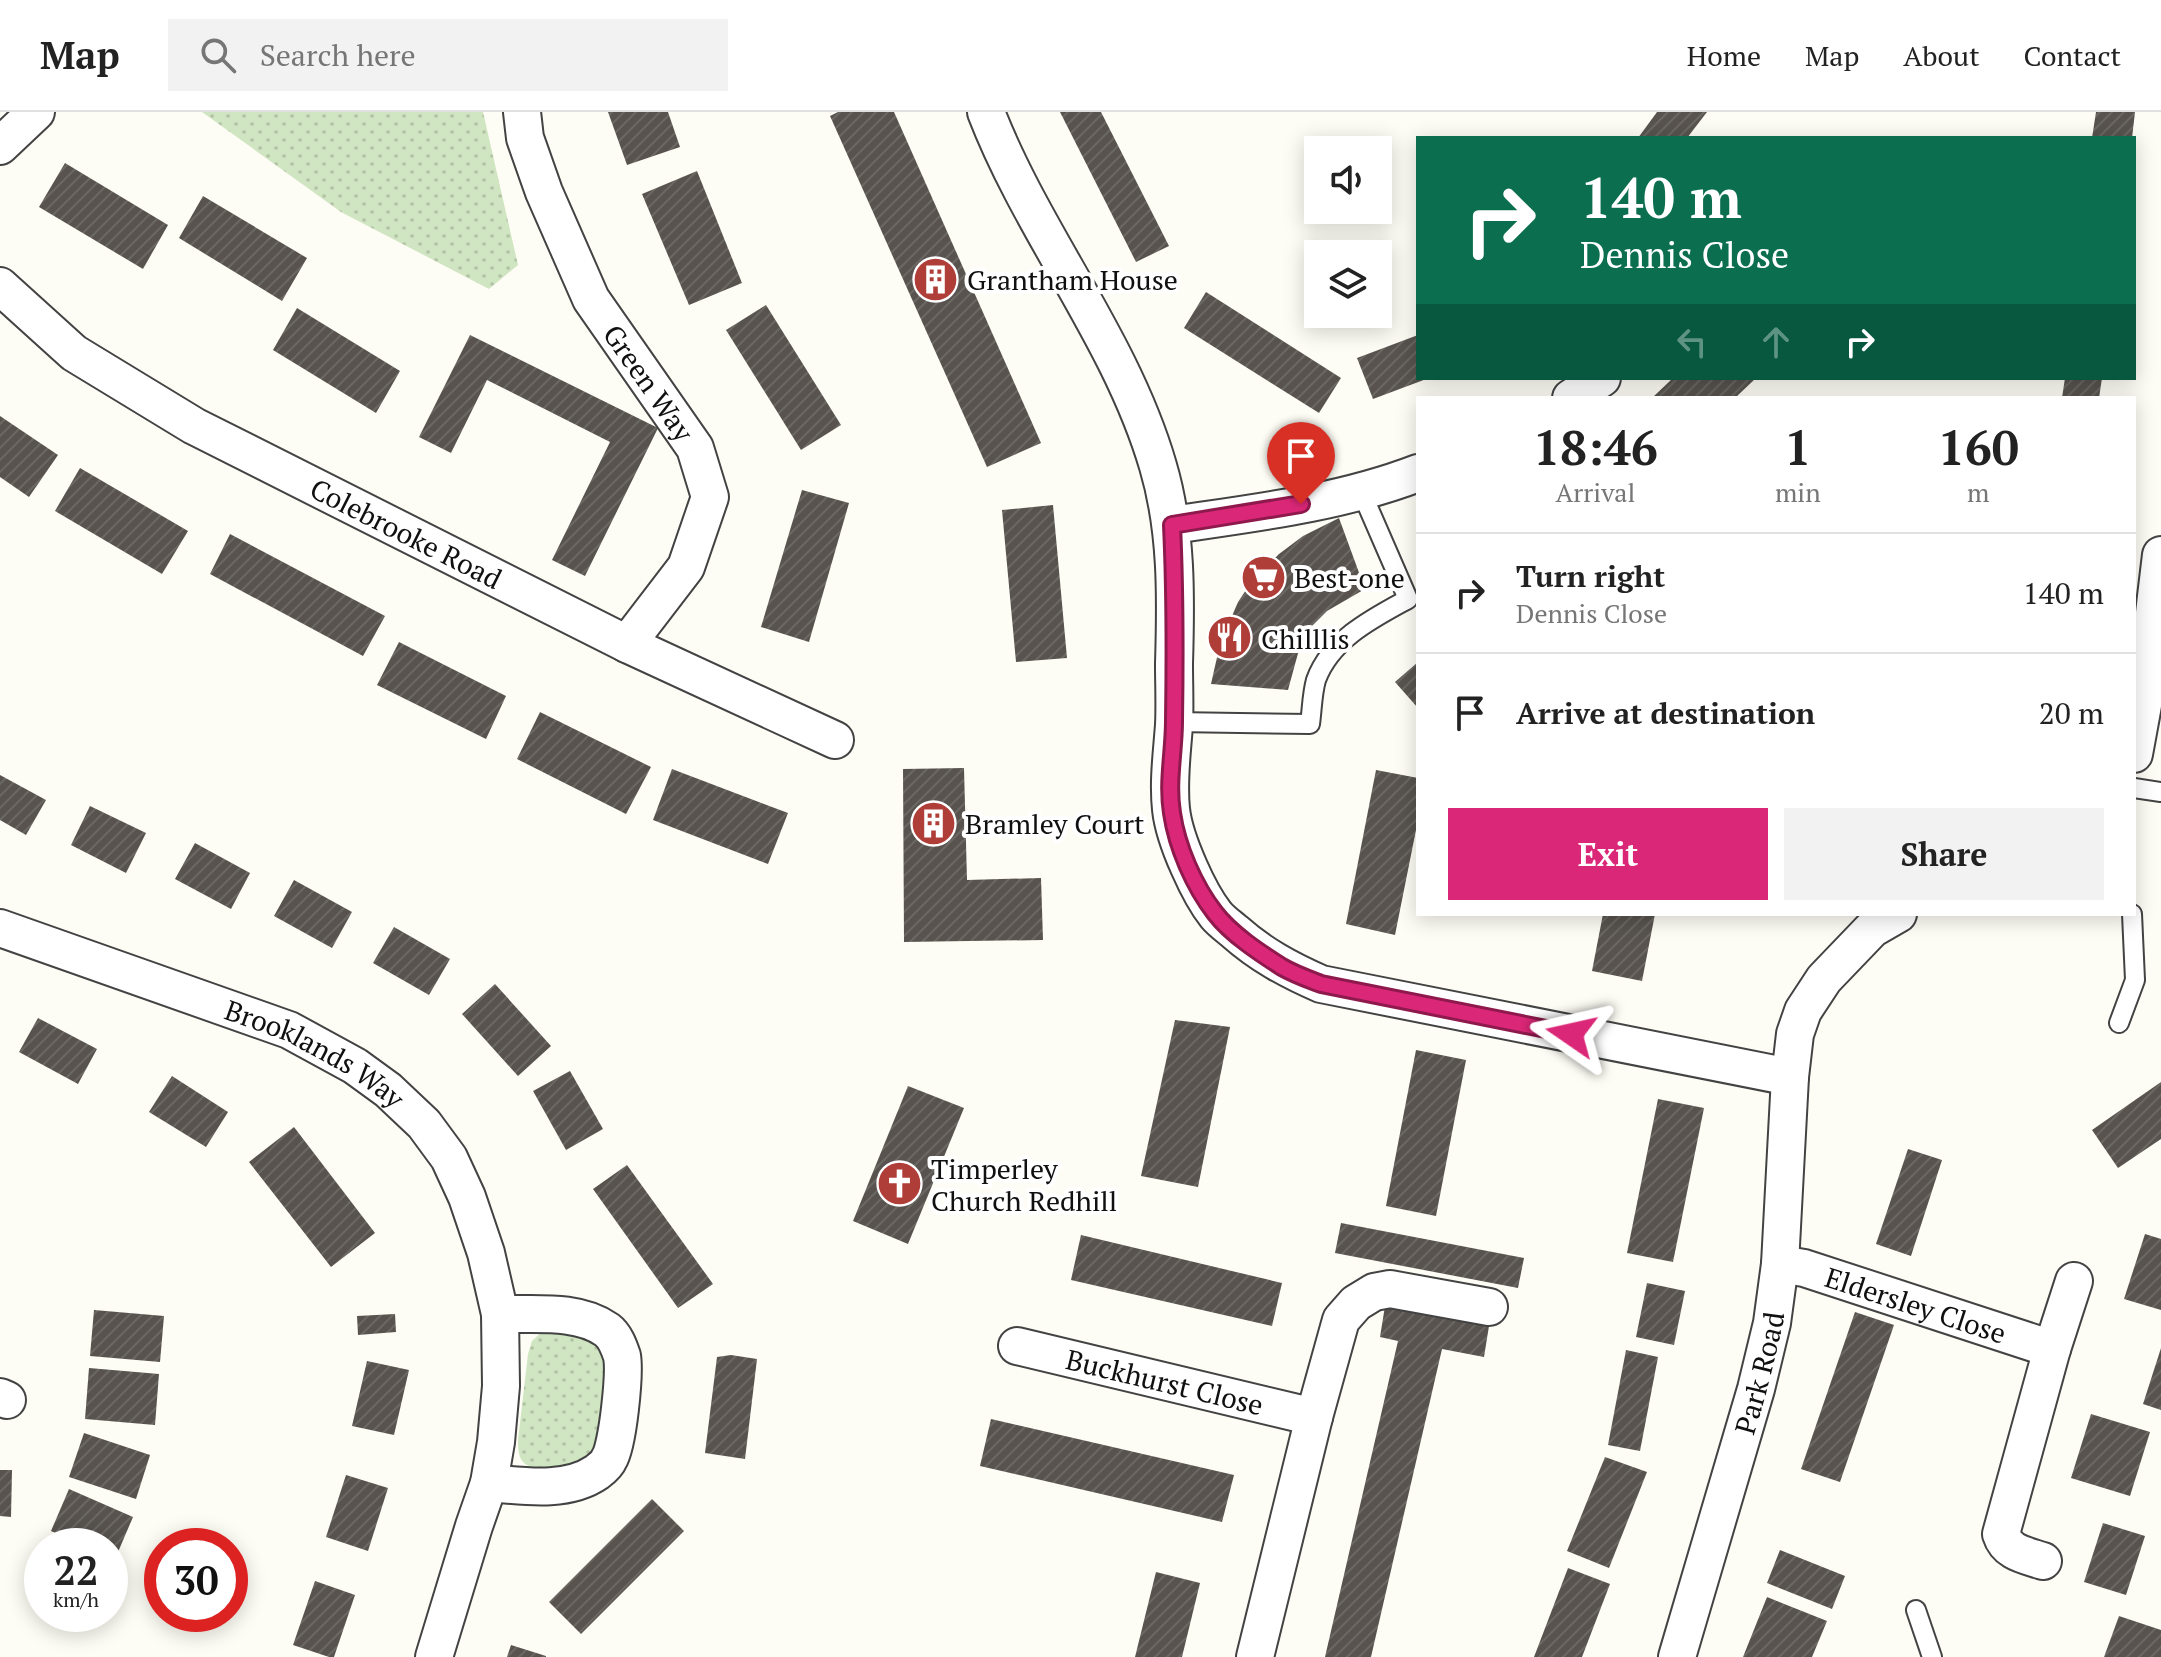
<!DOCTYPE html>
<style>
body{margin:0;font-family:"PT Serif",serif;background:#f2f2f2;color:#222;height:100vh;display:flex;flex-direction:column;font-size:30px;white-space:nowrap}
*{box-sizing:border-box;margin:0}
p{font-size:26px;color:#767676}
.icon{flex:none;width:44px;height:44px;fill:none;stroke:currentColor;stroke-width:2;stroke-linecap:round;stroke-linejoin:round}
.map{position:relative;flex:1;overflow:hidden}
.panel{position:absolute;left:1416px;top:284px;width:720px;height:520px;display:flex;flex-direction:column;background:#fff;border-radius:0px;box-shadow:0 4px 20px #0003}
.panel>*{flex:none}
.top-card{position:absolute;left:1416px;top:24px;width:720px;height:244px;border-radius:0px;box-shadow:0 4px 20px #0003;background:#0b6e4f;color:#fff;overflow:hidden}
.buttons{position:absolute;left:1304px;top:24px;display:grid;gap:16px}
.buttons a{display:grid;place-items:center;width:88px;height:88px;border-radius:0px;background:#fff;box-shadow:0 4px 20px #0003;font-size:40px}
.speed{position:absolute;left:24px;top:1416px;display:flex;gap:16px;font-size:40px;font-weight:700;text-align:center}
.speed>*{display:grid;place-content:center;width:104px;height:104px;border-radius:50%;background:#fff;box-shadow:0 4px 20px #0003;line-height:1}
.speed small{font-size:20px;font-weight:400}
.speed .limit{border:12px solid #d22;background:#fff;color:#111}
.pin{position:absolute;display:grid;place-items:center;width:68px;height:68px;color:#fff;margin:-82px -34px;border-radius:50% 50% 50% 0;rotate:-45deg;box-shadow:0 0 8px #0007}
.pin .icon{rotate:45deg}
.me{position:absolute;width:88px;margin:-44px;rotate:281deg;stroke-linejoin:round;filter:drop-shadow(0 0 6px #0008)}
.turn{display:flex;align-items:center;gap:28px;height:168px;padding:0 32px;font-size:36px}
.turn .icon{width:104px;height:104px;stroke-width:2.5}
.turn b{display:block;font-size:56px;line-height:68px}
.lanes{display:flex;align-items:center;height:76px;padding:0 32px;background:#0003;justify-content:center;gap:40px;direction:ltr}
.lanes .off{opacity:.35}
.eta{display:flex;justify-content:space-evenly;align-items:center;height:136px;text-align:center}
.eta b{font-size:48px;font-weight:700;line-height:56px}
.primary-button{display:flex;gap:16px;margin-top:auto;padding:16px 32px}
.primary-button a{flex:1;height:92px;border-radius:0px;background:#db2777;color:#fff;font-size:32px;font-weight:700;line-height:92px;text-align:center}
.primary-button a+a{background:#f2f2f2;color:#222}
ul{padding:0;list-style:none}
li{display:flex;align-items:center;gap:24px;height:120px;padding:0 32px;border-top:2px solid #e0e0e0}
li div{flex:1}
li b{display:block;font-size:30px}
li em{font-style:normal}
header{display:flex;align-items:center;gap:48px;box-sizing:border-box;height:112px;padding:0 40px;background:#fff;border-bottom:2px solid #e0e0e0}
header strong{font-size:38px}
nav{display:flex;gap:44px;margin-inline-start:auto;font-size:28px}
.search{width:560px;height:72px;background:#f2f2f2;display:flex;align-items:center;gap:20px;box-sizing:border-box;padding:0 28px;border-radius:0px;color:#767676;font-size:30px}
.map>svg:first-child{display:block}
</style>
<header>
<strong>Map</strong>
<div class="search"><svg class="icon" aria-label="search" viewBox="0 0 24 24"><circle cx="10" cy="10" r="6"/><path d="M15 15l6 6"/></svg>Search here</div>
<nav><a>Home</a><a>Map</a><a>About</a><a>Contact</a></nav>
</header>
<div class="map">
<svg width="2161" height="1545" viewBox="0 0 2161 1545">
<defs>
<pattern id="park-dots" width="8" height="8" patternUnits="userSpaceOnUse" patternTransform="scale(2)"><rect width="8" height="8" fill="#d0e5c1"/><path d="M2 2h.1M6 6h.1" fill="none" stroke="#b2c3a5" stroke-width="1.8" stroke-linecap="round"/></pattern>
<pattern id="building-hatch" width="6" height="6" patternUnits="userSpaceOnUse" patternTransform="scale(2)"><rect width="6" height="6" fill="#58534e"/><path d="M-1 1l2-2M0 6l6-6M5 7l2-2" fill="none" stroke="#6b6763"/></pattern>
</defs>
<rect width="100%" height="100%" fill="#fefdf5"/>
<g fill="url(#park-dots)">
<path d="M 202,0 L 483,0 L 518,153 L 489,177 L 341,100 Z"/>
<path d="M 545,1217 L 594,1223 C 599,1233 608,1247 608,1257 C 609,1273 597,1335 588,1347 C 587,1349 580,1354 578,1355 C 565,1361 528,1361 521,1347 C 518,1341 518,1334 518,1328 L 528,1242 L 532,1229 Z"/>
</g>
<g fill="url(#building-hatch)">
<path d="M 608,0 L 668,0 L 680,35 L 627,53 Z"/>
<path d="M 838,0 L 894,0 L 1041,331 L 987,355 L 830,4 Z"/>
<path d="M 1060,0 L 1101,0 L 1169,134 L 1136,150 Z"/>
<path d="M 1657,0 L 1707,0 L 1687,26 L 1638,26 Z"/>
<path d="M 2096,0 L 2135,0 L 2132,26 L 2092,26 Z"/>
<path d="M 65,51 L 168,113 L 143,157 L 39,95 Z"/>
<path d="M 697,59 L 742,171 L 689,193 L 642,82 Z"/>
<path d="M 203,84 L 307,146 L 282,189 L 179,126 Z"/>
<path d="M 1206,180 L 1341,266 L 1319,301 L 1184,216 Z"/>
<path d="M 766,193 L 841,313 L 801,338 L 726,218 Z"/>
<path d="M 297,196 L 400,259 L 376,301 L 273,238 Z"/>
<path d="M 470,223 L 658,316 L 585,464 L 552,448 L 610,330 L 487,268 L 451,341 L 419,325 Z"/>
<path d="M 1418,223 L 1418,266 L 1429,266 L 1373,287 L 1357,246 Z"/>
<path d="M 1673,266 L 1756,266 L 1735,286 L 1652,286 Z"/>
<path d="M 2065,266 L 2102,266 L 2099,286 L 2062,286 Z"/>
<path d="M 0,304 L 58,343 L 29,385 L 0,365 Z"/>
<path d="M 80,356 L 188,419 L 162,462 L 55,399 Z"/>
<path d="M 802,378 L 849,391 L 809,530 L 761,515 Z"/>
<path d="M 1053,393 L 1067,546 L 1016,550 L 1002,398 Z"/>
<path d="M 1339,406 L 1365,477 L 1327,499 L 1309,517 L 1300,534 L 1288,578 L 1211,572 L 1220,532 L 1238,490 L 1252,469 L 1279,442 L 1303,424 Z"/>
<path d="M 230,422 L 385,504 L 363,544 L 210,462 Z"/>
<path d="M 399,530 L 506,584 L 486,627 L 377,573 Z"/>
<path d="M 1418,550 L 1418,596 L 1395,570 Z"/>
<path d="M 540,600 L 651,655 L 626,702 L 517,647 Z"/>
<path d="M 964,656 L 967,768 L 1041,766 L 1043,828 L 904,830 L 903,657 Z"/>
<path d="M 672,657 L 788,701 L 768,752 L 653,708 Z"/>
<path d="M 1376,658 L 1418,666 L 1418,708 L 1395,823 L 1346,812 Z"/>
<path d="M 0,663 L 46,688 L 26,723 L 0,708 Z"/>
<path d="M 90,694 L 146,721 L 126,761 L 71,733 Z"/>
<path d="M 195,731 L 250,761 L 231,797 L 175,767 Z"/>
<path d="M 294,768 L 352,800 L 332,836 L 274,804 Z"/>
<path d="M 1603,802 L 1655,802 L 1642,869 L 1592,859 Z"/>
<path d="M 394,815 L 450,847 L 429,883 L 373,851 Z"/>
<path d="M 495,872 L 551,934 L 518,964 L 462,902 Z"/>
<path d="M 38,906 L 97,937 L 78,972 L 19,940 Z"/>
<path d="M 1175,908 L 1230,915 L 1198,1075 L 1141,1064 Z"/>
<path d="M 1416,938 L 1466,948 L 1436,1104 L 1386,1094 Z"/>
<path d="M 570,959 L 603,1017 L 566,1038 L 533,979 Z"/>
<path d="M 172,964 L 228,1000 L 206,1035 L 149,1000 Z"/>
<path d="M 2161,970 L 2161,1027 L 2118,1056 L 2092,1018 Z"/>
<path d="M 908,974 L 964,996 L 908,1132 L 853,1109 Z"/>
<path d="M 1658,987 L 1704,996 L 1673,1150 L 1627,1141 Z"/>
<path d="M 294,1015 L 375,1121 L 331,1155 L 249,1050 Z"/>
<path d="M 1908,1037 L 1942,1048 L 1911,1144 L 1876,1132 Z"/>
<path d="M 627,1053 L 713,1172 L 678,1196 L 593,1077 Z"/>
<path d="M 1341,1111 L 1524,1146 L 1518,1176 L 1335,1141 Z"/>
<path d="M 2145,1122 L 2161,1127 L 2161,1198 L 2124,1187 Z"/>
<path d="M 1081,1123 L 1282,1171 L 1272,1214 L 1071,1168 Z"/>
<path d="M 1647,1171 L 1685,1179 L 1674,1233 L 1636,1225 Z"/>
<path d="M 1385,1194 L 1489,1214 L 1484,1245 L 1442,1237 L 1371,1545 L 1325,1545 L 1398,1229 L 1380,1225 Z"/>
<path d="M 94,1198 L 164,1204 L 160,1250 L 90,1244 Z"/>
<path d="M 1855,1200 L 1894,1213 L 1840,1370 L 1801,1357 Z"/>
<path d="M 395,1202 L 396,1220 L 358,1223 L 357,1204 Z"/>
<path d="M 2161,1236 L 2161,1298 L 2143,1292 Z"/>
<path d="M 1626,1238 L 1658,1245 L 1640,1339 L 1608,1333 Z"/>
<path d="M 731,1243 L 757,1247 L 745,1347 L 705,1341 L 717,1245 Z"/>
<path d="M 367,1249 L 409,1258 L 394,1323 L 352,1314 Z"/>
<path d="M 89,1256 L 159,1262 L 155,1313 L 85,1307 Z"/>
<path d="M 2091,1302 L 2150,1320 L 2130,1384 L 2071,1366 Z"/>
<path d="M 991,1307 L 1234,1363 L 1222,1410 L 980,1354 Z"/>
<path d="M 84,1321 L 150,1343 L 136,1387 L 69,1365 Z"/>
<path d="M 1605,1345 L 1647,1360 L 1609,1456 L 1567,1439 Z"/>
<path d="M 0,1358 L 12,1358 L 11,1405 L 0,1404 Z"/>
<path d="M 346,1363 L 388,1376 L 368,1439 L 326,1425 Z"/>
<path d="M 69,1377 L 133,1405 L 115,1447 L 110,1445 L 110,1434 L 85,1434 L 51,1419 Z"/>
<path d="M 652,1387 L 684,1419 L 581,1522 L 549,1490 Z"/>
<path d="M 2103,1411 L 2145,1424 L 2126,1483 L 2084,1470 Z"/>
<path d="M 1780,1438 L 1845,1464 L 1832,1497 L 1767,1471 Z"/>
<path d="M 1568,1456 L 1610,1472 L 1582,1545 L 1534,1545 Z"/>
<path d="M 1156,1460 L 1200,1471 L 1182,1545 L 1135,1545 Z"/>
<path d="M 315,1469 L 355,1483 L 334,1545 L 329,1545 L 293,1533 Z"/>
<path d="M 1767,1485 L 1827,1509 L 1812,1545 L 1743,1545 Z"/>
<path d="M 2119,1504 L 2161,1518 L 2161,1545 L 2104,1545 Z"/>
<path d="M 511,1533 L 546,1544 L 546,1545 L 507,1545 Z"/>
</g>
<g fill="none" stroke-linecap="round" stroke-linejoin="round">
<defs>
<g id="lane">
<path d="M 1174,610 L 1310,612 C 1312,598 1312,582 1316,568 C 1331,527 1373,506 1408,487 L 1361,379"/>
<path d="M 2134,676 L 2161,680"/>
<path d="M 2119,911 L 2135,868 L 2132,802"/>
<path d="M 1916,1498 L 1932,1545"/>
</g>
<g id="street">
<path id="s1" d="M 522,0 L 525,26 L 544,80 L 591,187 L 695,336 L 710,385 L 686,455 L 627,532"/>
<path d="M 986,0 C 1033,122 1121,227 1158,354 C 1177,418 1176,485 1174,552 C 1174,572 1175,593 1174,613 C 1172,641 1168,669 1171,697 C 1173,717 1181,737 1189,755 C 1196,771 1205,789 1216,803 C 1221,809 1228,814 1234,819 C 1261,843 1289,858 1321,872 L 1790,965"/>
<path d="M 0,34 L 36,0"/>
<path id="s2" d="M 0,174 L 74,241 L 194,314 L 627,532 L 835,628"/>
<path d="M 1571,286 L 1602,266"/>
<path d="M 1172,413 C 1254,401 1340,391 1418,361"/>
<path d="M 2134,642 L 2143,593 L 2161,443"/>
<path id="s3" d="M 0,816 L 289,918 L 355,954 L 388,978 L 424,1012 L 449,1046 L 467,1085 L 486,1141 L 500,1202 L 501,1274 L 496,1330 L 489,1371 L 474,1414 L 434,1545"/>
<path id="s4" d="M 1780,1152 L 1804,1156 L 2052,1237 L 2001,1422 C 2007,1441 2025,1443 2043,1449"/>
<path id="s5" d="M 1017,1234 L 1314,1305"/>
<path d="M 2052,1237 L 2074,1169"/>
<path d="M 0,1285 L 7,1288"/>
<path d="M 489,1371 C 523,1374 567,1381 597,1360 C 601,1357 607,1352 609,1347 C 618,1333 625,1261 622,1244 C 619,1235 615,1224 607,1218 C 578,1197 534,1203 500,1202"/>
<path d="M 1255,1545 L 1314,1305 L 1341,1208 L 1356,1191 L 1374,1180 L 1390,1177 L 1489,1195"/>
<path id="s6" d="M 1677,1545 L 1756,1277 L 1772,1211 L 1780,1152 L 1790,965 L 1795,922 L 1803,899 L 1824,867 L 1872,817 L 1898,802"/>
</g>
</defs>
<use href="#lane" stroke="#434343" stroke-width="22"/>
<use href="#street" stroke="#434343" stroke-width="40"/>
<use href="#lane" stroke="#fff" stroke-width="18"/>
<use href="#street" stroke="#fff" stroke-width="36"/>
</g>
<g fill="none" stroke-linecap="round" stroke-linejoin="round">
<defs>
<path id="route" d="M 1301,392 L 1172,413 C 1175,478 1175,544 1174,609 C 1174,640 1167,670 1172,701 C 1177,735 1194,774 1215,801 C 1231,822 1260,841 1282,855 C 1294,862 1308,867 1321,872 L 1571,922"/>
</defs>
<use href="#route" stroke="#8e194d" stroke-width="20"/>
<use href="#route" stroke="#db2777" stroke-width="14"/>
</g>
<defs>
<symbol id="building-disc" viewBox="-11 -11 22 22"><circle r="9.5" fill="#b03e38" stroke="#fff"/><path d="M-4-6H4V6H1V3H-1V6H-4ZM-2.5-4.3h1.7v1.8h-1.7ZM.8-4.3h1.7v1.8H.8ZM-2.5-1h1.7V.8h-1.7ZM.8-1h1.7V.8H.8Z" fill="#fff"/></symbol>
<symbol id="supermarket-disc" viewBox="-11 -11 22 22"><circle r="9.5" fill="#b03e38" stroke="#fff"/><path d="M-6-5.5h2.5l.6 2H6L4.5 2H-2.5L-4.4-4H-6ZM-1.5 3.2a1.3 1.3 0 1 0 .1 0ZM3 3.2a1.3 1.3 0 1 0 .1 0Z" fill="#fff"/></symbol>
<symbol id="restaurant-disc" viewBox="-11 -11 22 22"><circle r="9.5" fill="#b03e38" stroke="#fff"/><path d="M-5-6h1v4h1v-4h1v4h1v-4h1v5L-1.5 .5V6h-2V.5L-5-1ZM5-6V6H3V1.5H1.5Q1.5-4 5-6Z" fill="#fff"/></symbol>
<symbol id="church-disc" viewBox="-11 -11 22 22"><circle r="9.5" fill="#b03e38" stroke="#fff"/><path d="M-1.2-6h2.4v3.5h3.3v2.4h-3.3V6h-2.4V-.1h-3.3v-2.4h3.3Z" fill="#fff"/></symbol>
</defs>
<g fill-rule="evenodd">
<use href="#building-disc" x="910" y="142" width="51" height="51"/>
<use href="#supermarket-disc" x="1238" y="440" width="51" height="51"/>
<use href="#restaurant-disc" x="1204" y="500" width="51" height="51"/>
<use href="#building-disc" x="908" y="686" width="51" height="51"/>
<use href="#church-disc" x="874" y="1046" width="51" height="51"/>
</g>
<g text-anchor="middle" dominant-baseline="central" stroke-width="8" stroke-linejoin="round" paint-order="stroke">
<g font-size="28" fill="#101010" stroke="#fff" text-anchor="start">
<text x="967" y="167">Grantham House</text>
<text x="1294" y="465">Best-one</text>
<text x="1261" y="526">Chilllis</text>
<text x="965" y="711">Bramley Court</text>
<text x="931" y="1056">Timperley<tspan x="931" dy="32">Church Redhill</tspan></text>
</g>
<g font-size="28" fill="#101010" stroke="#fff">
<text stroke="none"><textPath href="#s1" startOffset="302">Green Way</textPath></text>
<text stroke="none"><textPath href="#s2" startOffset="478">Colebrooke Road</textPath></text>
<text stroke="none"><textPath href="#s3" startOffset="340">Brooklands Way</textPath></text>
<text stroke="none"><textPath href="#s4" startOffset="142">Eldersley Close</textPath></text>
<text stroke="none"><textPath href="#s6" startOffset="296">Park Road</textPath></text>
<text stroke="none"><textPath href="#s5" startOffset="152">Buckhurst Close</textPath></text>
</g>
</g>
</svg>
<div class="buttons">
<a><svg class="icon" aria-label="sound" viewBox="0 0 24 24"><path d="M4 9h4l5-4v14l-5-4H4zM17 9q2 3 0 6"/></svg></a>
<a><svg class="icon" aria-label="layers" viewBox="0 0 24 24"><path d="M12 4l9 5-9 5-9-5zM3 14l9 5 9-5"/></svg></a>
</div>
<div class="speed"><div>22<small>km/h</small></div><div class="limit">30</div></div>
<div class="pin" style="left:1301px;top:392px;background:#d93025"><svg class="icon" aria-label="arrive" viewBox="0 0 24 24"><path d="M6 21V4h12l-3 4 3 4H6"/></svg></div>
<svg class="me" style="left:1571px;top:922px" viewBox="-20 -20 40 40"><path d="M0-17L14 15 0 8-14 15z" fill="#db2777" stroke="#fff" stroke-width="4"/></svg>
<div class="top-card">
<div class="turn"><svg class="icon" aria-label="right" viewBox="0 0 24 24"><path d="M7 20v-9h11M14 6l5 5-5 5"/></svg><div><b>140 m</b>Dennis Close</div></div>
<div class="lanes"><svg class="icon off" aria-label="left" viewBox="0 0 24 24"><path d="M17 20v-9H6M10 6l-5 5 5 5"/></svg><svg class="icon off" aria-label="ahead" viewBox="0 0 24 24"><path d="M12 20V5M6 11l6-6 6 6"/></svg><svg class="icon" aria-label="right" viewBox="0 0 24 24"><path d="M7 20v-9h11M14 6l5 5-5 5"/></svg></div>
</div>
<section class="panel">
<div class="eta">
<div><b>18:46</b><p>Arrival</p></div>
<div><b>1</b><p>min</p></div>
<div><b>160</b><p>m</p></div>
</div>
<ul>
<li><svg class="icon" aria-label="right" viewBox="0 0 24 24"><path d="M7 20v-9h11M14 6l5 5-5 5"/></svg><div><b>Turn right</b><p>Dennis Close</p></div><em>140 m</em></li>
<li><svg class="icon" aria-label="arrive" viewBox="0 0 24 24"><path d="M6 21V4h12l-3 4 3 4H6"/></svg><div><b>Arrive at destination</b></div><em>20 m</em></li>
</ul>
<div class="primary-button"><a>Exit</a><a>Share</a></div>
</section>
</div>
